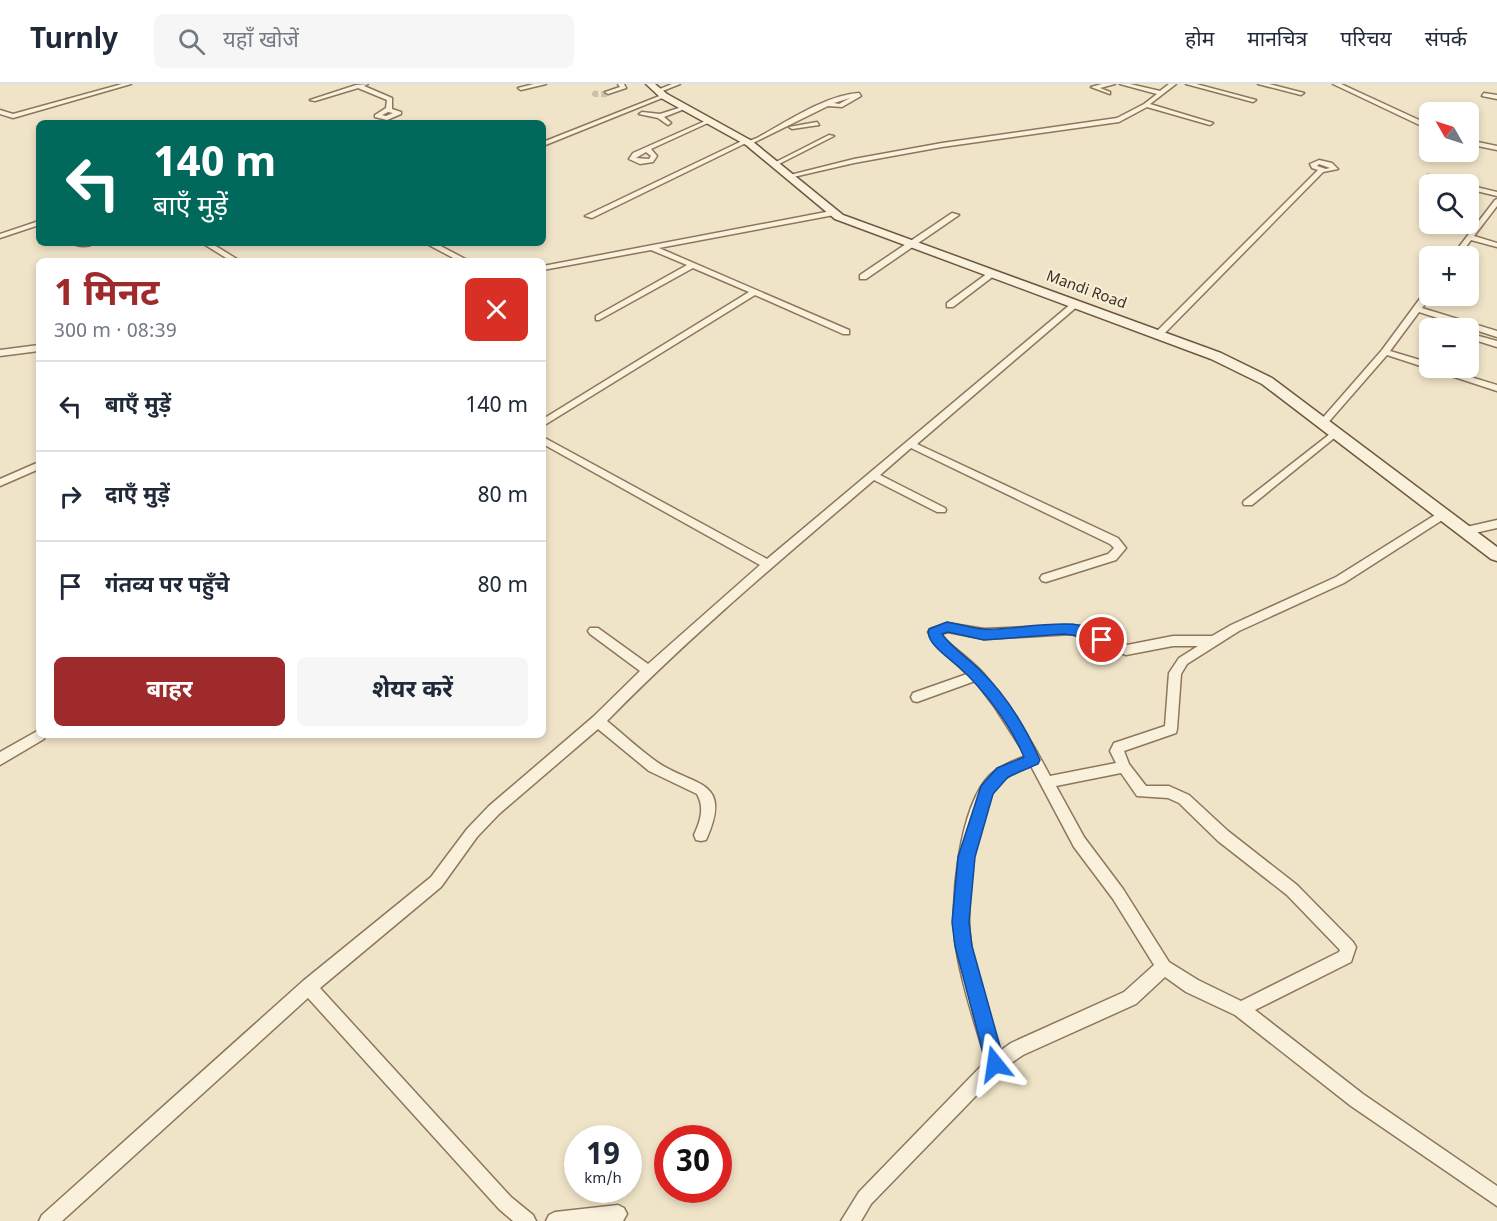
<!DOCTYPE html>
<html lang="hi">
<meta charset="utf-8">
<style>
body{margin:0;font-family:Georgia,"Noto Sans Devanagari",serif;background:#f6f6f7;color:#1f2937;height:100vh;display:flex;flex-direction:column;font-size:22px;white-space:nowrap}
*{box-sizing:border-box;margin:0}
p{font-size:20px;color:#747a83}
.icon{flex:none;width:33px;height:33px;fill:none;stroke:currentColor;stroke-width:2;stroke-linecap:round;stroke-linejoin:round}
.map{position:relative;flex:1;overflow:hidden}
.panel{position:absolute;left:36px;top:174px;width:510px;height:480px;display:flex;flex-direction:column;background:#fff;border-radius:9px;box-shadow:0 3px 9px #0003}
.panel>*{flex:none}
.hud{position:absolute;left:36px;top:36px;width:510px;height:126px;border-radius:9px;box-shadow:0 3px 9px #0003;background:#00695c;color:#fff;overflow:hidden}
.needle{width:39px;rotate:309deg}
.fabs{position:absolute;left:1419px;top:18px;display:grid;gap:12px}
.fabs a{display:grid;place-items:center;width:60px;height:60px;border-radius:9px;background:#fff;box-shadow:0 3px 9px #0003;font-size:30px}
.speed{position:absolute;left:564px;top:1041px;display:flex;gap:12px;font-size:30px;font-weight:700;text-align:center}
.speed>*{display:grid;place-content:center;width:78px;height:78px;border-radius:50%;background:#fff;box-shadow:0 3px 9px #0003;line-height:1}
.speed small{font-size:15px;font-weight:400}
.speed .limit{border:9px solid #d22;background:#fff;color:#111}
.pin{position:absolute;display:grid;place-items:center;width:51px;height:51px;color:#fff;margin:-26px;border:3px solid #fff;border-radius:50%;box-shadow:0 2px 6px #0007}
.me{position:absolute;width:66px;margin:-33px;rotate:345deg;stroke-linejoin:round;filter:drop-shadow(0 0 4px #0008)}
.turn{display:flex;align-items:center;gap:21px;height:126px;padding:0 18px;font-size:27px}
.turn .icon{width:78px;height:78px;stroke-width:2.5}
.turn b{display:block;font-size:42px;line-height:51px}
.round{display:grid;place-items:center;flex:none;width:63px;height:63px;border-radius:9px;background:#f6f6f7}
.summary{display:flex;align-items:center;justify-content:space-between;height:102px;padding:0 18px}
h1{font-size:36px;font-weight:700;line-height:45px;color:#9e2a2b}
.cta{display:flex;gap:12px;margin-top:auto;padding:12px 18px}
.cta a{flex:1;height:69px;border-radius:9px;background:#9e2a2b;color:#fff;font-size:24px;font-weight:700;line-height:69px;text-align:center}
.cta a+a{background:#f6f6f7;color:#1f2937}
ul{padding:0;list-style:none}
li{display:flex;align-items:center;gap:18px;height:90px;padding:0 18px;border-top:2px solid #e0e1e3}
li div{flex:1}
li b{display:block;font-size:22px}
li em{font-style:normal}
header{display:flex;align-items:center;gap:36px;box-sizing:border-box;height:84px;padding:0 30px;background:#fff;border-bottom:2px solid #e0e1e3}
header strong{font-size:28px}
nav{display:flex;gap:33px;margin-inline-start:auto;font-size:21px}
.search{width:420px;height:54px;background:#f6f6f7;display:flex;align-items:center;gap:15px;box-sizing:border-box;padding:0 21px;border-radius:9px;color:#747a83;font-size:22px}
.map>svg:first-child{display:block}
</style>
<header>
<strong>Turnly</strong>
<div class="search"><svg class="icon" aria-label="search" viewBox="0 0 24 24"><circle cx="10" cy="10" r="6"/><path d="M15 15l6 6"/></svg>यहाँ खोजें</div>
<nav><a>होम</a><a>मानचित्र</a><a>परिचय</a><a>संपर्क</a></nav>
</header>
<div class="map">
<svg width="1497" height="1137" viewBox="0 0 1497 1137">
<rect width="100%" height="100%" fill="#f0e4c8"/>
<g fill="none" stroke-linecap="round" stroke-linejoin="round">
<path stroke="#ccc0a6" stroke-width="6" stroke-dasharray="6 3" stroke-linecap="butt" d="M 597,8 L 595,10 L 609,10"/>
<defs>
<g id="street">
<path d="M 122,0 L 131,0 L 13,34 L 0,30 L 0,26 L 13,30 Z"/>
<path d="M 368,0 L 364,2 L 392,14 L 392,25 L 401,28 L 401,30 L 387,36 L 375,33 L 375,31 L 386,24 L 387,16 L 358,4 L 315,17 L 310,16 L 356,1 ZM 388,28 L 393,29 L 386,32 L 382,31 Z"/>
<path d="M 534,0 L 546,0 L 521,6 L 518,4 Z"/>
<path d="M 618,0 L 624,0 L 626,4 L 608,10 L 605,8 L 620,3 Z"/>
<path d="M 672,0 L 680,0 L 660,8 L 655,7 Z"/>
<path d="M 1102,0 L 1115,0 L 1100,4 L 1110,8 L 1110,10 L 1091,3 Z"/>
<path d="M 1120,0 L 1130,0 L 1160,7 L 1169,0 L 1176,0 L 1150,20 L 1213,39 L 1210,41 L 1147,23 L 1119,38 L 942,63 L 854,79 L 789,94 L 786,92 L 854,75 L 942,59 L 1117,34 L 1144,20 L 1157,10 Z"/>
<path d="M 1186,0 L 1196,0 L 1256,16 L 1253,18 Z"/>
<path d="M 1258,0 L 1269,0 L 1304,9 L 1301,11 Z"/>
<path d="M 1333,0 L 1341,0 L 1430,41 L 1430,46 Z"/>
<path d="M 859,9 L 861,12 L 842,23 L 828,22 L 749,61 L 746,59 L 592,134 L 585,132 L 744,56 L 749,57 L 757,54 C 786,38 826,11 859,9 ZM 850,14 L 839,20 L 834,19 Z"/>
<path d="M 1484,9 L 1497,11 L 1497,15 L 1482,12 Z"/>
<path d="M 662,11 L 667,12 L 543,62 L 543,58 Z"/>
<path d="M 682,23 L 687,24 L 664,33 L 671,39 L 668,41 L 658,34 L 639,30 L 642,28 L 660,30 Z"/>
<path d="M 705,37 L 710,38 L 651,65 L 657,72 L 653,78 L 640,80 L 629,75 L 633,69 ZM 646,68 L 651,72 L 649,75 L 636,74 Z"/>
<path d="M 817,38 L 819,41 L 792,45 L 789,43 Z"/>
<path d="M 829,51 L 834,52 L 777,81 L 772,80 Z"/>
<path d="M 1468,56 L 1497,62 L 1497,66 L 1468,60 Z"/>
<path d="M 1319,76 L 1332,79 L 1338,85 L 1323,88 L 1161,253 L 1155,253 L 1155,249 L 1318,86 L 1312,84 L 1310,80 ZM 1319,80 L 1330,84 L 1326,85 L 1317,82 Z"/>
<path d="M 1428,91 L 1460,99 L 1461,100 L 1451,100 L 1426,94 L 1425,93 Z"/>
<path d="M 1468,101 L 1497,108 L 1497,112 L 1468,105 Z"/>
<path d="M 1497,115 L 1497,122 L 1474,152 L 1497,159 L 1497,163 L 1471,156 L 1459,172 L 1452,172 L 1495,116 Z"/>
<path d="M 831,127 L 834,127 L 834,131 L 659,164 L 849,246 L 849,250 L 843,250 L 755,211 L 543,342 L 543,335 L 749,208 L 693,184 L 599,236 L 596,236 L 596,232 L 687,181 L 651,166 L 543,186 L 543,182 Z"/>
<path d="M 952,129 L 959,131 L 866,195 L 860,195 L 860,191 Z"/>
<path d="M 39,137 L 39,141 L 0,154 L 0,150 Z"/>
<path d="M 73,159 L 94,159 C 89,163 78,163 73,159 Z"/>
<path d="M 202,159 L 211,159 L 240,177 L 231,177 Z"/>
<path d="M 425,159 L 435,159 L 469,177 L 459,177 Z"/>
<path d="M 988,189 L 995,191 L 953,223 L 947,223 L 947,219 Z"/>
<path d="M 1427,205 L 1430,205 L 1431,212 L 1422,224 L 1497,247 L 1497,253 L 1419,228 L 1390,267 L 1430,279 L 1430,284 L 1441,284 L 1497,301 L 1497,307 L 1387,271 L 1326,341 L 1320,341 L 1320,337 L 1382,266 Z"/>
<path d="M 1072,219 L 1079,221 L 917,360 L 1118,454 L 1126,464 L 1116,476 L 1046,498 L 1042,497 L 1040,494 L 1042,491 L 1108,470 L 1114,464 L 1110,460 L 911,364 L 880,391 L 945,424 L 946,426 L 945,428 L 937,428 L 874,396 C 783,474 691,551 607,637 C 623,650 640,666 657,678 C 693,703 734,694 706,756 L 701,757 L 696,756 L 694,751 C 700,738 705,724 697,710 L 649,687 L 598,645 L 499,730 L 477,753 L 441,803 L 320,904 L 511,1113 L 533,1131 L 536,1137 L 513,1137 L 499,1125 L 308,914 L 62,1137 L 39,1137 L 42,1131 L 303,897 L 431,793 L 467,745 L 489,722 L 593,633 L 640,587 L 590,550 L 588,547 L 590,544 L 598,544 L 648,580 L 760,481 L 543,360 L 543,353 L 767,475 Z"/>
<path d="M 1448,241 L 1452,244 L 1442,244 L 1443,242 Z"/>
<path d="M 1468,249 L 1497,257 L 1497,263 L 1468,254 Z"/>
<path d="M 39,261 L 39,267 L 0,272 L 0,266 Z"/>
<path d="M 1335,346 L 1340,349 L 1338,351 L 1252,421 L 1244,421 L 1243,419 L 1244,417 Z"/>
<path d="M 39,378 L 39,385 L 0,402 L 0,395 Z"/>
<path d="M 1443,426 L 1448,430 L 1447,433 L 1344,499 L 1239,547 L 1187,580 L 1181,590 L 1177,645 L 1176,649 L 1124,667 L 1129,680 L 1146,702 L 1169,702 L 1189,711 L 1228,747 L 1297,801 L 1353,858 L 1356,863 L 1351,878 L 1255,926 L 1363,1010 L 1497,1102 L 1497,1122 L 1351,1022 L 1235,931 L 1186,908 L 1165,893 L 1136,920 L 1023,971 L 1001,986 L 871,1120 L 861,1137 L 841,1137 L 859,1108 L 986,977 C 975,939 962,902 956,863 C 949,821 959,722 990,691 C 1000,682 1013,677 1026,672 L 994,622 L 975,597 L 917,618 L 913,617 L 911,613 L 913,609 L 967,590 L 936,561 L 928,548 L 930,545 L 947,539 L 984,545 L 1073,541 L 1127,561 L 1173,552 L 1212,552 L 1231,541 L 1336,493 ZM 948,548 L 984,555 L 1072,550 L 1126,571 L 1173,562 L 1198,562 L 1179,574 L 1169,589 L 1165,642 L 1114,659 L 1110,667 L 1116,679 L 1050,692 C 1031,656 1010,621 983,589 C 972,577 957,566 944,555 L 941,550 ZM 1031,682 L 1074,763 L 1113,815 L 1154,881 L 1124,908 L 1011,959 L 1000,967 C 989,932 976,897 971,860 C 965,822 972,729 999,700 C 1008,691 1020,686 1031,682 ZM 1121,689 L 1137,712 L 1168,714 L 1179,719 L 1218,757 L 1287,811 L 1340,866 L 1339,868 L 1241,917 L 1198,896 L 1169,878 L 1123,805 L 1084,753 L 1056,702 Z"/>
<path d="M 1497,436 L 1497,444 L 1466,451 L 1461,447 L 1462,444 Z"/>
<path d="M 39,646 L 39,651 L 45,651 L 44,655 L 0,681 L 0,668 Z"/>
<path d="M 618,1121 L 624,1124 L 627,1130 L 623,1137 L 546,1137 L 549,1131 L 555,1128 Z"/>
</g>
<path id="secondary" d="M 646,0 L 655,0 L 667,10 L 752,57 L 843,131 L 1221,269 L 1272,294 L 1497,463 L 1497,477 L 1491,475 L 1262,300 L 1211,275 L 835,135 L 746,61 L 661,14 Z"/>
</defs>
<use href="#street" stroke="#8d765c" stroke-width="3"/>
<use href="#secondary" stroke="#6f573f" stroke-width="3"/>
<use href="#street" fill="#faf1dc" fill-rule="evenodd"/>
<use href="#secondary" fill="#faf1dc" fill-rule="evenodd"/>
</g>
<path fill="#1a73e8" stroke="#114b97" stroke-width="1.5" d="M 947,538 C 959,540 971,544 983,545 C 1013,548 1090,526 1108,556 L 1102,562 L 1078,552 L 1064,550 L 984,556 L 948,548 L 942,550 C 952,564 968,574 980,586 C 1005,610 1026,644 1040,676 L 1038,680 L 1008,693 L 993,710 L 975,773 L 969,838 L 972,862 L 1005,980 L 1002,986 L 995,989 L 988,986 L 986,980 L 955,862 L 952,838 L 958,773 L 981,702 L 997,684 L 1024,673 C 1010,640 985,607 959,583 C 950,575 924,558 929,545 Z"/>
<g text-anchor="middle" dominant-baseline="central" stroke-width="4.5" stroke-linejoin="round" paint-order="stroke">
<g font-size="15" fill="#3d2e20" stroke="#f7eed8">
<text transform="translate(1086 207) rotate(20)">Mandi Road</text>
</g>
</g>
</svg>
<div class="fabs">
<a><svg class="needle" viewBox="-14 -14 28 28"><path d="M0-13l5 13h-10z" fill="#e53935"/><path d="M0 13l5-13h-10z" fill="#747a83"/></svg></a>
<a><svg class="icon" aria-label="search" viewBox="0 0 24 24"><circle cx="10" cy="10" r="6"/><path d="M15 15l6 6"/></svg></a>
<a>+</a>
<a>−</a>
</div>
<div class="speed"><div>19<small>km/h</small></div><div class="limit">30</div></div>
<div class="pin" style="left:1102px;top:556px;background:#d93025"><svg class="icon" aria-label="arrive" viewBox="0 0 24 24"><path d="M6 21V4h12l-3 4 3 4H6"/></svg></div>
<svg class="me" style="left:995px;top:980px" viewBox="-20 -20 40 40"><path d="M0-17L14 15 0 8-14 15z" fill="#1a73e8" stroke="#fff" stroke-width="4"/></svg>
<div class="hud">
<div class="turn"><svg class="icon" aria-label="left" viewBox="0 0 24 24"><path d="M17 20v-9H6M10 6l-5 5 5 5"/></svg><div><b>140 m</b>बाएँ मुड़ें</div></div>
</div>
<section class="panel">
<div class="summary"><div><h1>1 मिनट</h1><p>300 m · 08:39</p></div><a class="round" style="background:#d93025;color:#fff"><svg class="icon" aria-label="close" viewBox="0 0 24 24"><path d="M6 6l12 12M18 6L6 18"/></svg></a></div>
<ul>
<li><svg class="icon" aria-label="left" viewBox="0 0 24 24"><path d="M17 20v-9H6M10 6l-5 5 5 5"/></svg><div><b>बाएँ मुड़ें</b></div><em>140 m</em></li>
<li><svg class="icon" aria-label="right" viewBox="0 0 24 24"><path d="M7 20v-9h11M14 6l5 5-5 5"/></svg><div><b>दाएँ मुड़ें</b></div><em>80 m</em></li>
<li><svg class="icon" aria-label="arrive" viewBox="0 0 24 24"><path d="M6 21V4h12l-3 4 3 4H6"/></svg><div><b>गंतव्य पर पहुँचे</b></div><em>80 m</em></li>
</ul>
<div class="cta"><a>बाहर</a><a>शेयर करें</a></div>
</section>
</div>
